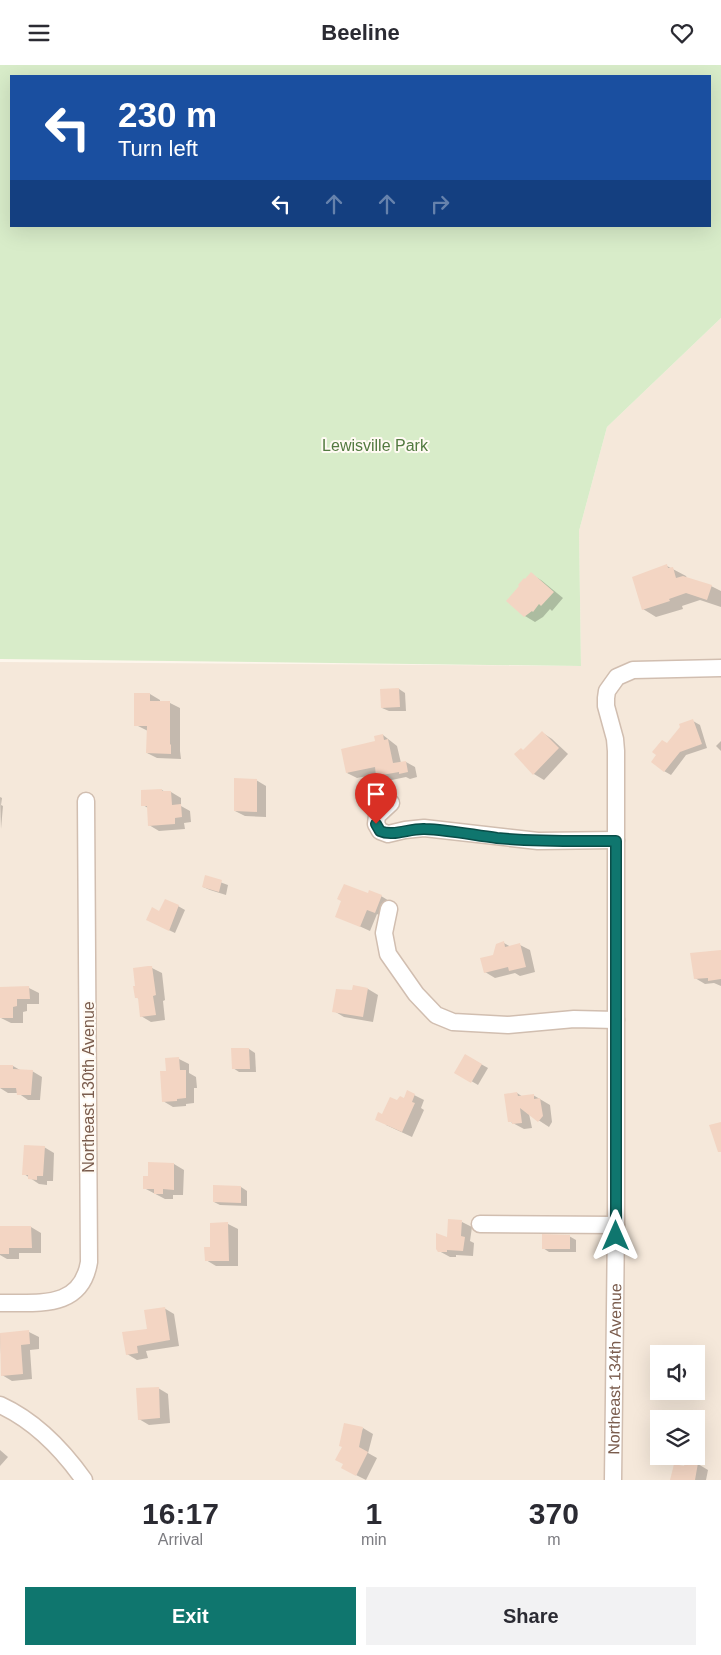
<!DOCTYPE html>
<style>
body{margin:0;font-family:Helvetica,sans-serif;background:#f2f2f3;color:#2b2b33;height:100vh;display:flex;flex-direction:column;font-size:19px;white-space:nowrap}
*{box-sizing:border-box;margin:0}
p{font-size:16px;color:#7c7c81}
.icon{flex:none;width:28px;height:28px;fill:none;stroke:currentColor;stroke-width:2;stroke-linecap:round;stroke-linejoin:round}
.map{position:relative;height:1415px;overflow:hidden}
.drawer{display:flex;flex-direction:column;background:#fff;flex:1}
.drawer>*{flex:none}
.banner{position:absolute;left:10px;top:10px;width:701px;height:152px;border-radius:0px;box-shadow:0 5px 20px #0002;background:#1a4fa0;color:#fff;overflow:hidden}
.tools{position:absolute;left:650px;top:1280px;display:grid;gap:10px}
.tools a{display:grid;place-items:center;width:55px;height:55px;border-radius:0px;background:#fff;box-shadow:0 5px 20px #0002;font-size:25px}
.pin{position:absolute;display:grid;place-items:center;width:42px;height:42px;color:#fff;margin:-51px -21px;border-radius:50% 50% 50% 0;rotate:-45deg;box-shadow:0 0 5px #0007}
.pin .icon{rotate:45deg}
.me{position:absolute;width:55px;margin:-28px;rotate:0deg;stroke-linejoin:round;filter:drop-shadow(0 0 4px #0008)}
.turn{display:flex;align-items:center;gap:18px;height:105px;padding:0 25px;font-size:22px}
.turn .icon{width:65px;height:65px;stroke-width:2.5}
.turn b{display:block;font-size:35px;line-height:42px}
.lanes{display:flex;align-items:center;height:48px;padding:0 25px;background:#0003;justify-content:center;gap:25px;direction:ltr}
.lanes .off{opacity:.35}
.eta{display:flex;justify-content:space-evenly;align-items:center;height:85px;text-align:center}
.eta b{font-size:30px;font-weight:800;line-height:35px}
.button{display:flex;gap:10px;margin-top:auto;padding:10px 25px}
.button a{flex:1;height:58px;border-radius:0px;background:#0f766e;color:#fff;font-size:20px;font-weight:800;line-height:58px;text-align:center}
.button a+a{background:#f2f2f3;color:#2b2b33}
header{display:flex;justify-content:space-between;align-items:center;height:65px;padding:0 25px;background:#fff;font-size:22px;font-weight:800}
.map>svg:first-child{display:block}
</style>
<header><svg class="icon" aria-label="menu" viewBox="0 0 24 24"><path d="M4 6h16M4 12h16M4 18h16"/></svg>Beeline<svg class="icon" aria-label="heart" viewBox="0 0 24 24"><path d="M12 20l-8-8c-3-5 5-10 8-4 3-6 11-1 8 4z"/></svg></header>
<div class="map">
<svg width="721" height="1415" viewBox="0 0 721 1415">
<rect width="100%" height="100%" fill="#fdf6ec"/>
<path fill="#f5e8da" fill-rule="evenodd" d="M 721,253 L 721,1415 L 0,1415 L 0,597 L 581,601 L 579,466 L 607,362 ZM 659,1289 L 696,1289 L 696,1326 L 659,1326 ZM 659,1354 L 696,1354 L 696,1391 L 659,1391 Z"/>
<path fill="#d8ecc9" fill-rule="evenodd" d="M 0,0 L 721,0 L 721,253 L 607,362 L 579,466 L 581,601 L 0,594 ZM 11,11 L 710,11 L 710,161 L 11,161 Z"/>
<g fill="#0003">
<path d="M 667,501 L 686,511 L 687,513 L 711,521 L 721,526 L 721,542 L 700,535 L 682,541 L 683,544 L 656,552 L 643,544 Z"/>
<path d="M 531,509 L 541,515 L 563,533 L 552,546 L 550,544 L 543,552 L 535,557 L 525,551 L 526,515 Z"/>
<path d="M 399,624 L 405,628 L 406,646 L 389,646 L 382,643 Z"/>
<path d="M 150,629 L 160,635 L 160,638 L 170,638 L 180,643 L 180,686 L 181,694 L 157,693 L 147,688 L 148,666 L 136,660 Z"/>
<path d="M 693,656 L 700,660 L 707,683 L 686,690 L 671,710 L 664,706 L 667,680 Z"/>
<path d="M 543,668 L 552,674 L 568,689 L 544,715 L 534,709 L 524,686 Z"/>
<path d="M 383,670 L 397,681 L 401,698 L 406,697 L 415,702 L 417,712 L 410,714 L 406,712 L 387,716 L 377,709 L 357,713 L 347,708 Z"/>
<path d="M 721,676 L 721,686 L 716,681 Z"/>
<path d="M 256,715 L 266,721 L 266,752 L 245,751 L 235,746 Z"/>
<path d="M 162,725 L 165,727 L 171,727 L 181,733 L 181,741 L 190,746 L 191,757 L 184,758 L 185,764 L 159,766 L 149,760 L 148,743 L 143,740 Z"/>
<path d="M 0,732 L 2,733 L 1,740 L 3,741 L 1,764 Z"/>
<path d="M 206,812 L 228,820 L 226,830 L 210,825 L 203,822 Z"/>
<path d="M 368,830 L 381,831 L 391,837 L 385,853 L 377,849 L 370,866 L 337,851 Z"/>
<path d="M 178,841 L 185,845 L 175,868 L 154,858 L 160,848 Z"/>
<path d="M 504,878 L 511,882 L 520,880 L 530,885 L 535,907 L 520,911 L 515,908 L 495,913 L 485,907 Z"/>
<path d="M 721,887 L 721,921 L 714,918 L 705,919 L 695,913 Z"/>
<path d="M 152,903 L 162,908 L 165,935 L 163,936 L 165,955 L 151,957 L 141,951 L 139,934 L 136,932 Z"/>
<path d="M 0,923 L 29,923 L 39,928 L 39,939 L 27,939 L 27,946 L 23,947 L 23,958 L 11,958 L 1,953 Z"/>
<path d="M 368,924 L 378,930 L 373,957 L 344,952 L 334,946 L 347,928 Z"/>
<path d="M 249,984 L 255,988 L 256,1007 L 239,1007 L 233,1003 Z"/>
<path d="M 465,990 L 488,1003 L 478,1020 L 456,1007 Z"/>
<path d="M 179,994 L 189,999 L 189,1008 L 196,1012 L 197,1023 L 194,1023 L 194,1038 L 186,1039 L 186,1041 L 173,1042 L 163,1036 L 167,1007 Z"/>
<path d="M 0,1001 L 13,1001 L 20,1005 L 32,1006 L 42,1012 L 40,1035 L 28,1035 L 18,1028 L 8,1028 L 0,1023 Z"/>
<path d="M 408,1027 L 424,1035 L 421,1043 L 424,1045 L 412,1072 L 386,1060 L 383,1050 L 398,1037 L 404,1034 Z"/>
<path d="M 517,1028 L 523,1032 L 533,1030 L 550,1040 L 552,1057 L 549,1062 L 529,1049 L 532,1063 L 524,1064 L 509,1056 Z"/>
<path d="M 44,1082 L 54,1088 L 53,1116 L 47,1116 L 47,1120 L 39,1119 L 24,1109 Z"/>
<path d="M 174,1099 L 184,1105 L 183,1130 L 173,1130 L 173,1134 L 165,1134 L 144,1123 L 149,1112 Z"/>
<path d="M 241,1122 L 247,1126 L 247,1141 L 220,1140 L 214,1137 Z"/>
<path d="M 462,1157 L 472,1162 L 470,1176 L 474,1178 L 473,1191 L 456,1190 L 456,1192 L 450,1192 L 439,1186 Z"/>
<path d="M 228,1159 L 238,1164 L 238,1201 L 216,1201 L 206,1195 L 211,1183 Z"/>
<path d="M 0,1162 L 31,1162 L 41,1168 L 41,1188 L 19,1188 L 19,1194 L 7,1194 L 0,1190 Z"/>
<path d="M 569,1171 L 576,1175 L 576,1187 L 549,1187 L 543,1183 Z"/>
<path d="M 164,1243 L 174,1249 L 179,1281 L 146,1286 L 148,1293 L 137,1295 L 127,1289 Z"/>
<path d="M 29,1267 L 39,1272 L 39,1284 L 30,1285 L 32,1314 L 12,1316 L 2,1310 L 0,1269 Z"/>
<path d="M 158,1323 L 168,1329 L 170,1358 L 149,1360 L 139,1354 Z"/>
<path d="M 363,1363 L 373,1369 L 368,1388 L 377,1393 L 366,1415 L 352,1408 L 344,1399 Z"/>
<path d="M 0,1385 L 8,1392 L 0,1401 Z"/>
<path d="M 687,1397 L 698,1399 L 708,1405 L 706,1415 L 671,1415 L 685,1403 Z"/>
</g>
<g fill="#f3d5c3">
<path d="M 667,499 L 668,503 L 673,502 L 676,513 L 683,511 L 712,520 L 707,535 L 686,528 L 669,534 L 670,536 L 642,545 L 632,512 Z"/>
<path d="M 531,507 L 554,527 L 541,541 L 539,539 L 533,547 L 532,546 L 524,552 L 506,536 L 519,521 L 518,520 L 524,513 L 525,514 Z"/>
<path d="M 399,623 L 400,642 L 381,643 L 380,624 Z"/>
<path d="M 134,628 L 150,628 L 150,636 L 170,636 L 170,679 L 171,680 L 171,689 L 146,688 L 147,661 L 134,661 Z"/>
<path d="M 693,654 L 702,679 L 680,687 L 664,707 L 651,697 L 656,690 L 652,687 L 662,675 L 667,678 L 680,662 L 679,659 Z"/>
<path d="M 542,666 L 559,683 L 533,710 L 514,689 L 521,683 L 523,685 Z"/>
<path d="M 383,669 L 384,675 L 388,674 L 393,698 L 406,696 L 408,707 L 399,709 L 399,707 L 376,711 L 375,702 L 346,708 L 341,684 L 375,676 L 374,671 Z"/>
<path d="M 234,713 L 257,714 L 257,747 L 234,746 Z"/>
<path d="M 162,724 L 162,726 L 171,726 L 172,740 L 181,739 L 182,752 L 175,753 L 175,759 L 148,761 L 147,741 L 141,741 L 141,725 Z"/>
<path d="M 205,810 L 222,815 L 219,827 L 202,822 Z"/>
<path d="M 344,819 L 368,828 L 369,825 L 382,830 L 375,848 L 367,845 L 360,862 L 335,852 L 341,836 L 337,834 Z"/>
<path d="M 165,834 L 179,840 L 169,866 L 146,855 L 152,842 L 159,846 Z"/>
<path d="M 504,876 L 505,882 L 520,878 L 526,902 L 509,906 L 508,902 L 484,908 L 480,893 L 493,890 L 496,879 Z"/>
<path d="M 721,885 L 721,914 L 708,916 L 708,913 L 694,914 L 690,888 Z"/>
<path d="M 148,901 L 152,901 L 156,930 L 153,931 L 156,950 L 140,952 L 138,933 L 135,933 L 133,921 L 135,921 L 133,903 Z"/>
<path d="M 353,920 L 368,923 L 363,952 L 332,947 L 336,924 L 352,925 Z"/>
<path d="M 29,921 L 30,934 L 17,934 L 17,941 L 13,942 L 13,953 L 0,953 L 0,922 Z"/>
<path d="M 231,983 L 249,983 L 250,1004 L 232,1004 Z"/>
<path d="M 465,989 L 482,999 L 471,1018 L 454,1008 Z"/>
<path d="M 179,992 L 180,1005 L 186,1005 L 186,1033 L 177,1034 L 177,1036 L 162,1037 L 160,1006 L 166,1006 L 165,993 Z"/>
<path d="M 0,1000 L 13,1000 L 13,1004 L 33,1005 L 31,1030 L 17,1030 L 16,1023 L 0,1023 Z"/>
<path d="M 407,1025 L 415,1029 L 412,1037 L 415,1038 L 402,1067 L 375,1055 L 378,1047 L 382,1049 L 390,1032 L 397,1035 L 400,1031 L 404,1033 Z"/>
<path d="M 517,1027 L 518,1031 L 534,1029 L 534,1034 L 540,1033 L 543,1051 L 538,1057 L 520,1043 L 522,1058 L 512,1059 L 512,1057 L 508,1057 L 504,1029 Z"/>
<path d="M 721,1057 L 721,1087 L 718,1087 L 709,1060 Z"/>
<path d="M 24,1080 L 45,1081 L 43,1111 L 37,1111 L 37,1115 L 28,1114 L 28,1110 L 22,1110 Z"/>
<path d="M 148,1097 L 174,1098 L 174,1125 L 163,1124 L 163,1129 L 154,1129 L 154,1124 L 143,1124 L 143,1111 L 148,1111 Z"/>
<path d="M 213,1120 L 241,1121 L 241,1138 L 213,1137 Z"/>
<path d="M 448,1154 L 462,1155 L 461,1171 L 465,1172 L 463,1186 L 447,1185 L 447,1187 L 438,1187 L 436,1184 L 436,1168 L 447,1172 Z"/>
<path d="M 228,1157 L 229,1196 L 205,1196 L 204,1182 L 210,1182 L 210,1158 Z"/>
<path d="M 0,1161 L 31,1161 L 32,1183 L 9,1183 L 9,1189 L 0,1189 Z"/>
<path d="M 542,1169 L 570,1170 L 570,1184 L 542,1184 Z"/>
<path d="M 165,1242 L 170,1275 L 137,1281 L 138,1288 L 126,1290 L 122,1267 L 147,1264 L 144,1245 Z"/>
<path d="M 29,1265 L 30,1279 L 21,1280 L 23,1309 L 1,1311 L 0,1268 Z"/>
<path d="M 159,1322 L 160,1353 L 138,1355 L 136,1323 Z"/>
<path d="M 344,1358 L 363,1362 L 359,1382 L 368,1387 L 356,1411 L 341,1403 L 343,1399 L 335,1395 L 342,1382 L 339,1381 Z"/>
<path d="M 686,1395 L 698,1398 L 695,1415 L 670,1415 L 674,1399 L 684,1401 Z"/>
</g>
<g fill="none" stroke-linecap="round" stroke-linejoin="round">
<defs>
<g id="minor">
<path d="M 391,738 L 377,751 L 376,759 L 380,766 L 388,769 L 405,765 L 424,763 L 538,776 L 616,775"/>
<path d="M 389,844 L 384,868 L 388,889 L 416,929 L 436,950 L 453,957 L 508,960 L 574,954 L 616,955"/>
<path d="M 480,1159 L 616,1160"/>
<path d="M 0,1238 C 38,1237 81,1245 89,1197 L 86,736"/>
<path d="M 0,1340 C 35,1356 62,1384 84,1415"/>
<path id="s1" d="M 613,1415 L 616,1160 L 616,686 L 615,674 L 606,641 L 606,633 L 607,626 L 617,612 L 633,605 L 721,603"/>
</g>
</defs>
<use href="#minor" stroke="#d1beb0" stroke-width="19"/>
<use href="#minor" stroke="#fff" stroke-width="16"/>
</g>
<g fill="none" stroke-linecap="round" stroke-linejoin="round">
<defs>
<path id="route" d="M 376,759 L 380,766 C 393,772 410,763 425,764 C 449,765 473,770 497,773 C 537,777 576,776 616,776 L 616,1171"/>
</defs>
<use href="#route" stroke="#0a4d48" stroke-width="12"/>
<use href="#route" stroke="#0f766e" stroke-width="9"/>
</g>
<g text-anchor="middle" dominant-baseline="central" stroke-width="4" stroke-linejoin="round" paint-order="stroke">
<g font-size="16" fill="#537a41" stroke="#fffaf3">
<text x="375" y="380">Lewisville Park</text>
</g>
<g font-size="16" fill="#7a5c4d" stroke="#fffaf3">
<text transform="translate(88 1022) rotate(-90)">Northeast 130th Avenue</text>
<text stroke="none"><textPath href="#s1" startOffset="111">Northeast 134th Avenue</textPath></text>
</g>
</g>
</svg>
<div class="tools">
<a><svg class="icon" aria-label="sound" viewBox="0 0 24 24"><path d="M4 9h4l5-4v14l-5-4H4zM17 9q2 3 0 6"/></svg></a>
<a><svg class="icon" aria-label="layers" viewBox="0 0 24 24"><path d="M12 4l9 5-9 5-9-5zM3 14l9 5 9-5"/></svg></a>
</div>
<div class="pin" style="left:376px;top:759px;background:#d93025"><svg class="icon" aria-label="arrive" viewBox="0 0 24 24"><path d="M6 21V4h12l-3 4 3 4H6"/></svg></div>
<svg class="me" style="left:616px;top:1171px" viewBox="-20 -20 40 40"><path d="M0-17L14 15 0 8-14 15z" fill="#0f766e" stroke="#fff" stroke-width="4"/></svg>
<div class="banner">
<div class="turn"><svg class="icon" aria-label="left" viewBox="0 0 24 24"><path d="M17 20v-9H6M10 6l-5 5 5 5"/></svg><div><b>230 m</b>Turn left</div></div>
<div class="lanes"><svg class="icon" aria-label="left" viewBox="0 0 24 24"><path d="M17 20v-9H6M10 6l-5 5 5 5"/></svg><svg class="icon off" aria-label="ahead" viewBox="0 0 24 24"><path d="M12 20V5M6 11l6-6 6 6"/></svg><svg class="icon off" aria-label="ahead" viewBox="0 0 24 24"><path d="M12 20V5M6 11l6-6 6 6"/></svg><svg class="icon off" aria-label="right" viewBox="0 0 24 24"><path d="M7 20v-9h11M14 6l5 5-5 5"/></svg></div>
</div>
</div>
<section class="drawer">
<div class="eta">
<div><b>16:17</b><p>Arrival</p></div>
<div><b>1</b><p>min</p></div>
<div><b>370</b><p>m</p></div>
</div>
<div class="button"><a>Exit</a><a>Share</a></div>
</section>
